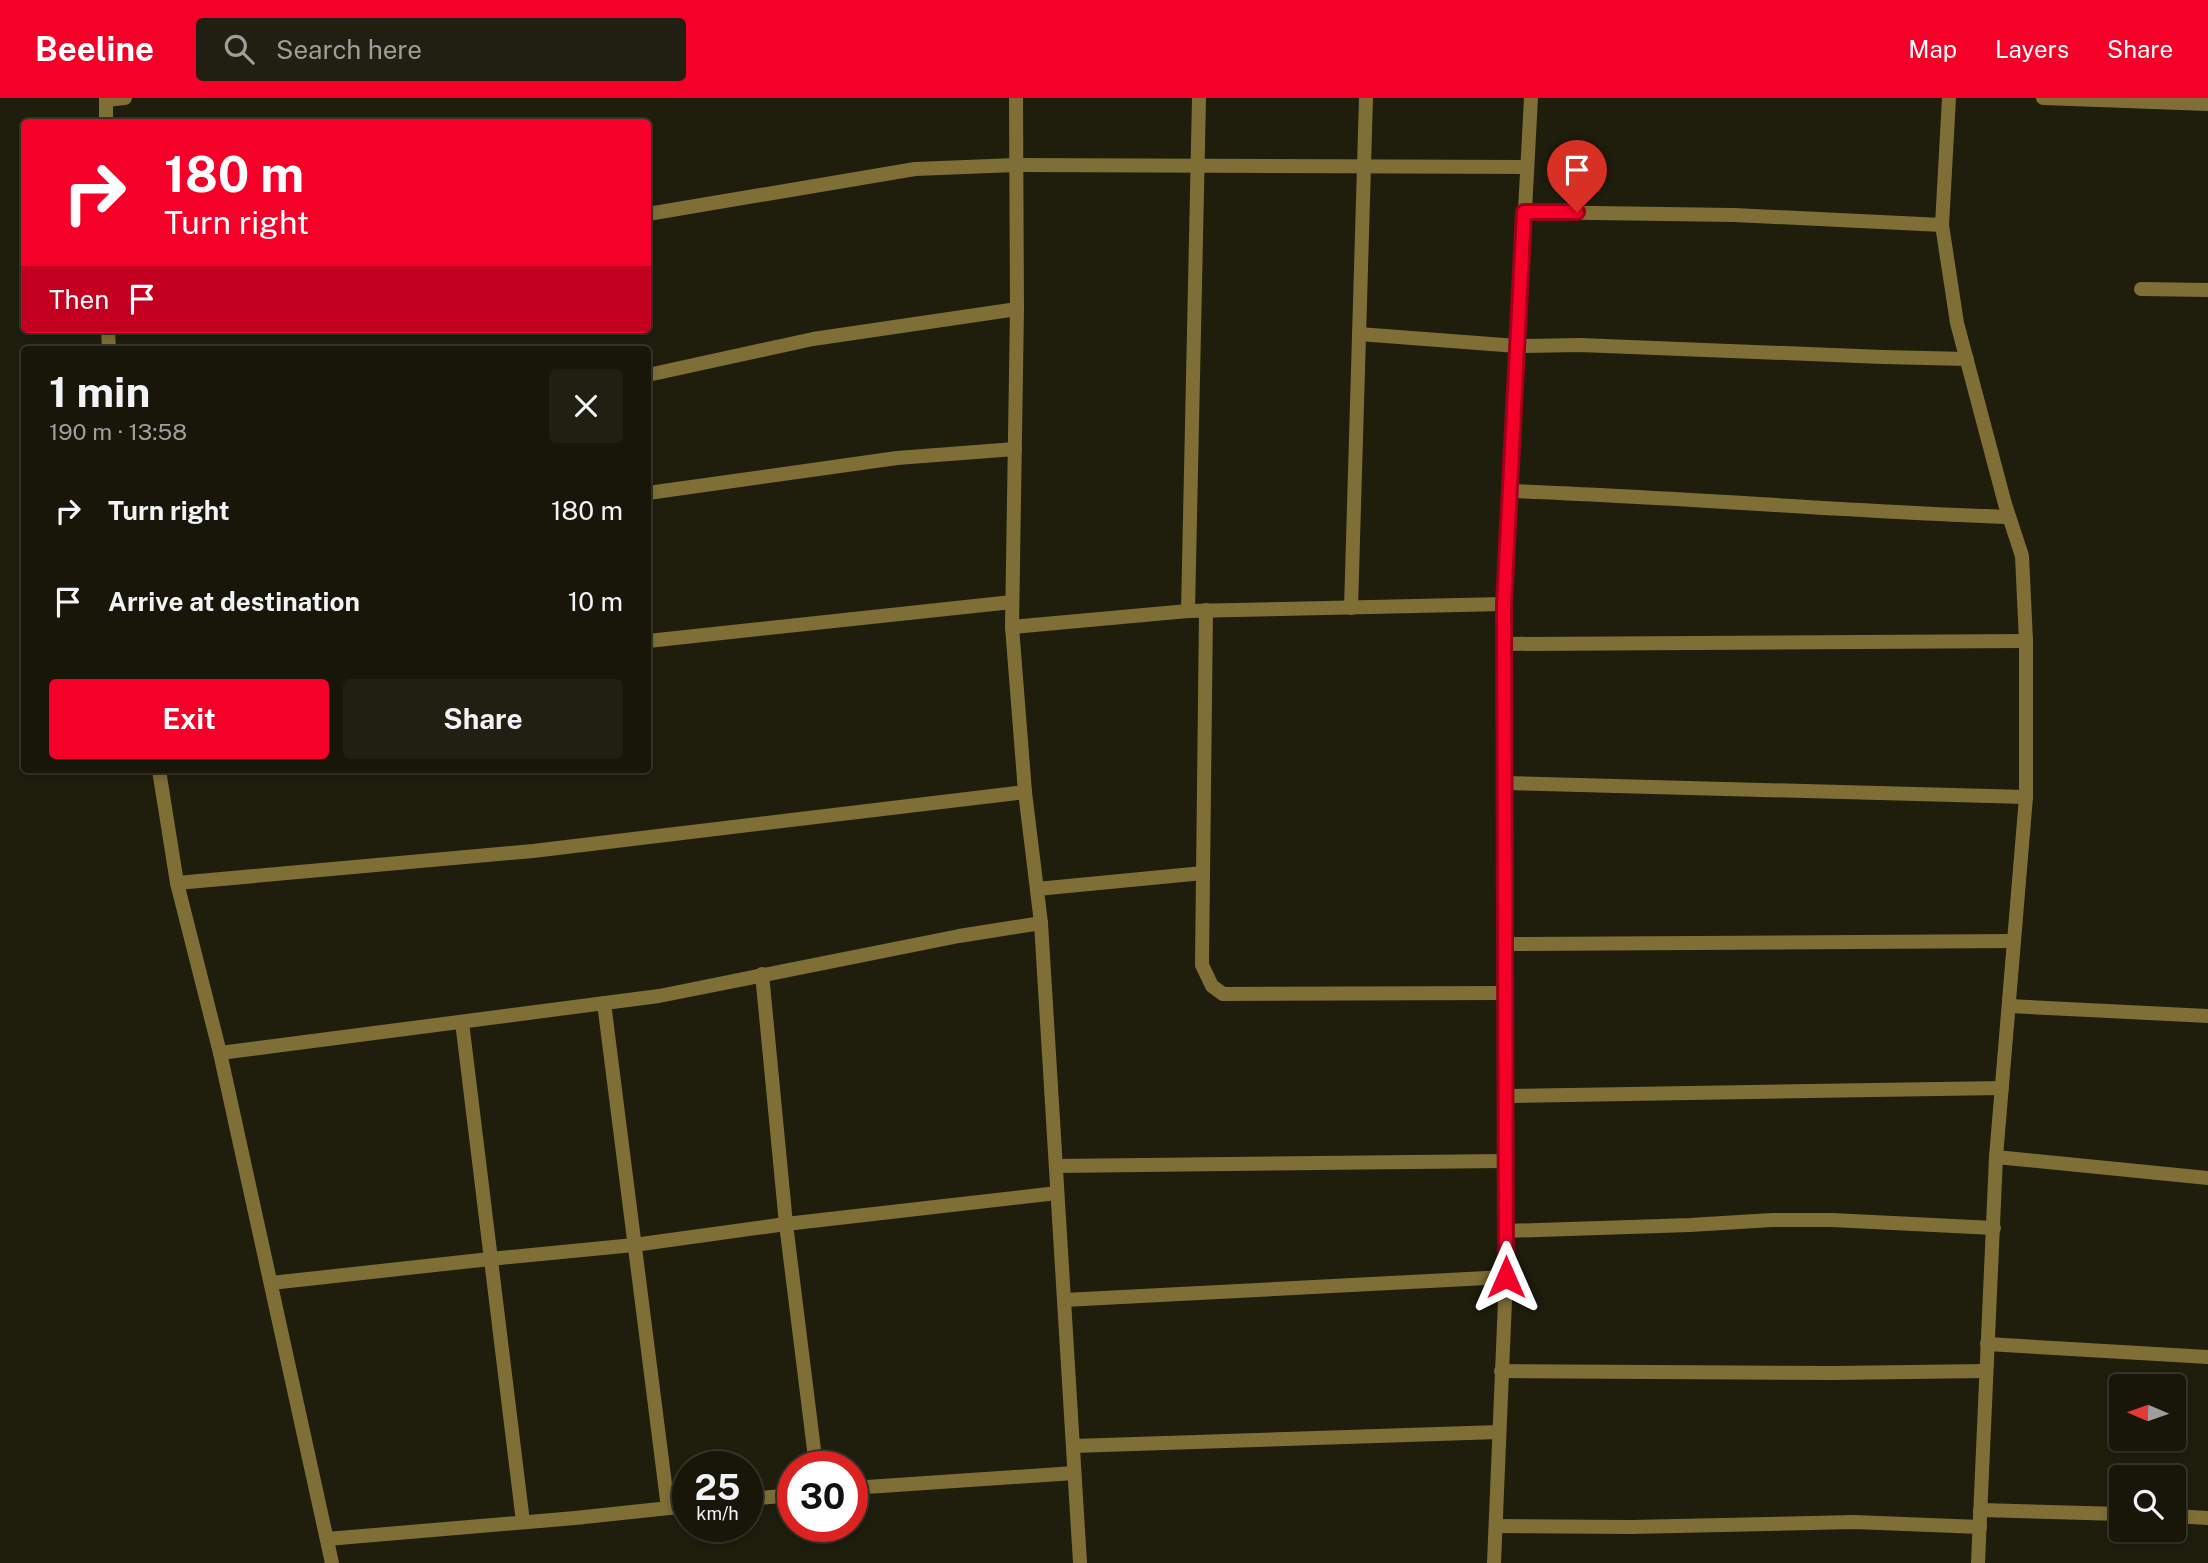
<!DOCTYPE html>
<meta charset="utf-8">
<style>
body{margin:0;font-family:"Public Sans",sans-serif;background:#201f12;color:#f1f3f6;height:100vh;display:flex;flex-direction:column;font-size:26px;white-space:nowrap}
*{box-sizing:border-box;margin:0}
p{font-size:23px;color:#9e9f9c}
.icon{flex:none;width:38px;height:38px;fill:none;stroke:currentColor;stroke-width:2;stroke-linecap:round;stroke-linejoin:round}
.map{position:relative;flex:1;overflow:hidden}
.panel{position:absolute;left:21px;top:248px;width:630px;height:427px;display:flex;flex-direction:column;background:#171609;border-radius:7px;box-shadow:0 4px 10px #0003,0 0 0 2px #36352a}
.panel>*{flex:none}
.guide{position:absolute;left:21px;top:21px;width:630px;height:214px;border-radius:7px;box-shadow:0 4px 10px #0003,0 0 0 2px #36352a;background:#f40028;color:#fff;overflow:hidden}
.needle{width:46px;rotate:272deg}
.controls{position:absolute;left:2109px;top:1276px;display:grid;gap:14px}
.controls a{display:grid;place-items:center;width:77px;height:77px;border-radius:7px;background:#171609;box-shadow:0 4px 10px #0003,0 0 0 2px #36352a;font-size:35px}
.speed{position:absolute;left:672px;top:1353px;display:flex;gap:14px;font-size:35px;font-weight:700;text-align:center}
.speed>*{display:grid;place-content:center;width:91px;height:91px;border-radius:50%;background:#171609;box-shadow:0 4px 10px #0003,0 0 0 2px #36352a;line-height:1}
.speed small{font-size:18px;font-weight:400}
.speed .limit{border:10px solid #d22;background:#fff;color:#111}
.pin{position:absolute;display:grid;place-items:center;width:60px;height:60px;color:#fff;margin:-72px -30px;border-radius:50% 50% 50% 0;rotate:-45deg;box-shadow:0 0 7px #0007}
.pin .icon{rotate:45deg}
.me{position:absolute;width:77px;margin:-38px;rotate:0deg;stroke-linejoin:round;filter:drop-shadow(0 0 5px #0008)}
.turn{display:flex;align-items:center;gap:24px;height:147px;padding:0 28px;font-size:32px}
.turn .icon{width:91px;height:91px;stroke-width:2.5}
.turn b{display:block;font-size:49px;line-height:60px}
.then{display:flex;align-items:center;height:66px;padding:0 28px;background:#0003;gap:14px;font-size:26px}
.round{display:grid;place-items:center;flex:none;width:74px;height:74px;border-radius:7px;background:#201f12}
.head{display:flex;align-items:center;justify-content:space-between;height:119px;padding:0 28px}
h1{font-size:42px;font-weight:700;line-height:52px}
.cta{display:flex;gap:14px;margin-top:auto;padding:14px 28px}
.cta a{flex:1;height:80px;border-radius:7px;background:#f40028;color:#fff;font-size:28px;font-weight:700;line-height:80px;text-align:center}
.cta a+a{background:#201f12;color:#f1f3f6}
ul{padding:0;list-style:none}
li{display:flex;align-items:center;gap:21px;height:91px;padding:0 28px}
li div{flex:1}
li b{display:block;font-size:26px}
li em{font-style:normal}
header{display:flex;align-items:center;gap:42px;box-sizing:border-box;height:98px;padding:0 35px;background:#f40028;color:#fff}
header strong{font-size:33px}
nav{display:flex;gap:38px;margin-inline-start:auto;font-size:24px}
.search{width:490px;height:63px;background:#201f12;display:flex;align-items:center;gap:18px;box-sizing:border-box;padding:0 24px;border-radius:7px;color:#9e9f9c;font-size:26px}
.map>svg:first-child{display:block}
</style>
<header>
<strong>Beeline</strong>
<div class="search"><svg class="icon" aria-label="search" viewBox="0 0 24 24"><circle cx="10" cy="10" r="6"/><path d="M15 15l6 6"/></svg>Search here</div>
<nav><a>Map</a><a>Layers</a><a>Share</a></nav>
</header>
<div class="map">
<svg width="2208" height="1465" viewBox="0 0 2208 1465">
<rect width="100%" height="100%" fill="#1f1d0c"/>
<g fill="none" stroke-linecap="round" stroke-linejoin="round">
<g stroke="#7f6e36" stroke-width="14">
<path d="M 106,0 L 106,24"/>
<path d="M 1016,0 L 1017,211 L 1012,529 L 1025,694 L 1041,825 L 1080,1465"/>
<path d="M 1949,0 L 1942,127 L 1957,225 L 2005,406 L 2022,458 L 2026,543 L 2026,699 L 1996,1059 L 1978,1465"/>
<path d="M 2043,0 L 2208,6"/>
<path d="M 106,2 L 125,0"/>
<path d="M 1524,114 L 1734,117 L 1942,127"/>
<path d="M 648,116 L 915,71 L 1016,67 L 1526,69"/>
<path d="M 2141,191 L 2208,192"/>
<path d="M 108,231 L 109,252"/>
<path d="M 1359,236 L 1517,248 L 1580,247 L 1883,259 L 1967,261"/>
<path d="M 648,277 L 813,241 L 1017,211"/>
<path d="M 1510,393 C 1676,399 1842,413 2008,419"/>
<path d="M 648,395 L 897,360 L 1015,351"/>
<path d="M 1351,510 L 1366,0"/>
<path d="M 1206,512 L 1202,867 L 1212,888 L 1223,896 L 1505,895"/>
<path d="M 1188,513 L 1199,0"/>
<path d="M 1012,529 L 1188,513 L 1504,506"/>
<path d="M 648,543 L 1012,504"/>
<path d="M 1504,546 L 2026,543"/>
<path d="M 159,672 L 177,785 L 220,955 L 332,1465"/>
<path d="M 1504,685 L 2026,699"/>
<path d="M 177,785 L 533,753 L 1025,694"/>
<path d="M 1037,791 L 1203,775"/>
<path d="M 1505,846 L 2014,843"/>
<path d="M 762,876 L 786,1126 L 816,1368"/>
<path d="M 604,905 L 668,1410"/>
<path d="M 2009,908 L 2208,918"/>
<path d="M 462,924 L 523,1424"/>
<path d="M 220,955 L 659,898 L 959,838 L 1041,825"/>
<path d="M 1505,998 L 2002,990"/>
<path d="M 1996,1059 L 2208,1080"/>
<path d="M 1056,1068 L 1505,1063"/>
<path d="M 1505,1133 L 1690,1127 L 1772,1122 L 1832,1122 L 1994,1130"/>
<path d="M 271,1185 L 490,1161 L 634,1147 L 786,1126 L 1057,1095"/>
<path d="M 1064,1202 L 1506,1179"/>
<path d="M 1987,1246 L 2208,1259"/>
<path d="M 1501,1273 L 1833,1275 L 1986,1273"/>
<path d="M 1073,1348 L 1499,1334"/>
<path d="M 852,1390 L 1074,1375"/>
<path d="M 747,1401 L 793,1397"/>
<path d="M 1980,1412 L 2121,1416"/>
<path d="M 2174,1418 L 2208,1420"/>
<path d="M 1496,1428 L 1631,1429 L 1854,1424 L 1980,1429"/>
<path d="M 327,1441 L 575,1420 L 688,1408"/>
<path d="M 1494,1465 L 1506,1179 L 1504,506 L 1531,0"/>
</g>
</g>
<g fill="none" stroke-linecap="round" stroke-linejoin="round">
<defs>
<path id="route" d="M 1506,1179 L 1504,506 L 1524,114 L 1577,114"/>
</defs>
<use href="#route" stroke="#9f001a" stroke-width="18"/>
<use href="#route" stroke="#f40028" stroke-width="12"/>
</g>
</svg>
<div class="controls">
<a><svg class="needle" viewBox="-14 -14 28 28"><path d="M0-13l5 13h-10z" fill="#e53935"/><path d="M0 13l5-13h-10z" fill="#9e9f9c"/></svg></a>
<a><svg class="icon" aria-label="search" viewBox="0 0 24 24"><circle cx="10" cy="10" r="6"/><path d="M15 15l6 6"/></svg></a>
</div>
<div class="speed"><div>25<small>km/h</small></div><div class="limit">30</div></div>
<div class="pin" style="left:1577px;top:114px;background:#d93025"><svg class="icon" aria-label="arrive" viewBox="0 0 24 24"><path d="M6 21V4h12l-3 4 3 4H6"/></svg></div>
<svg class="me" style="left:1506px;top:1179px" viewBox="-20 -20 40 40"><path d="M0-17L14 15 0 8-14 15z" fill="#f40028" stroke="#fff" stroke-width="4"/></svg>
<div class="guide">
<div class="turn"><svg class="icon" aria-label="right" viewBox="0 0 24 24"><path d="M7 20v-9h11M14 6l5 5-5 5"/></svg><div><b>180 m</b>Turn right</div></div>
<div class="then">Then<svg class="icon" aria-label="arrive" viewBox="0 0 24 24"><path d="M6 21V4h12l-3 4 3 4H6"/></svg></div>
</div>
<section class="panel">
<div class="head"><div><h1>1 min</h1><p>190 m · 13:58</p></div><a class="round"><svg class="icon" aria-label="close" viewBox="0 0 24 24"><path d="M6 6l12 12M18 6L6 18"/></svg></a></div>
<ul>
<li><svg class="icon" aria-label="right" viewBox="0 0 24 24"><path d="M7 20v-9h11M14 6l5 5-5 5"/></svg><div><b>Turn right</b></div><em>180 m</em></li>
<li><svg class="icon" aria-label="arrive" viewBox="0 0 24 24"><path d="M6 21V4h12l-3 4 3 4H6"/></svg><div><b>Arrive at destination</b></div><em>10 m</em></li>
</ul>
<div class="cta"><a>Exit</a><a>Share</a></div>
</section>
</div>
